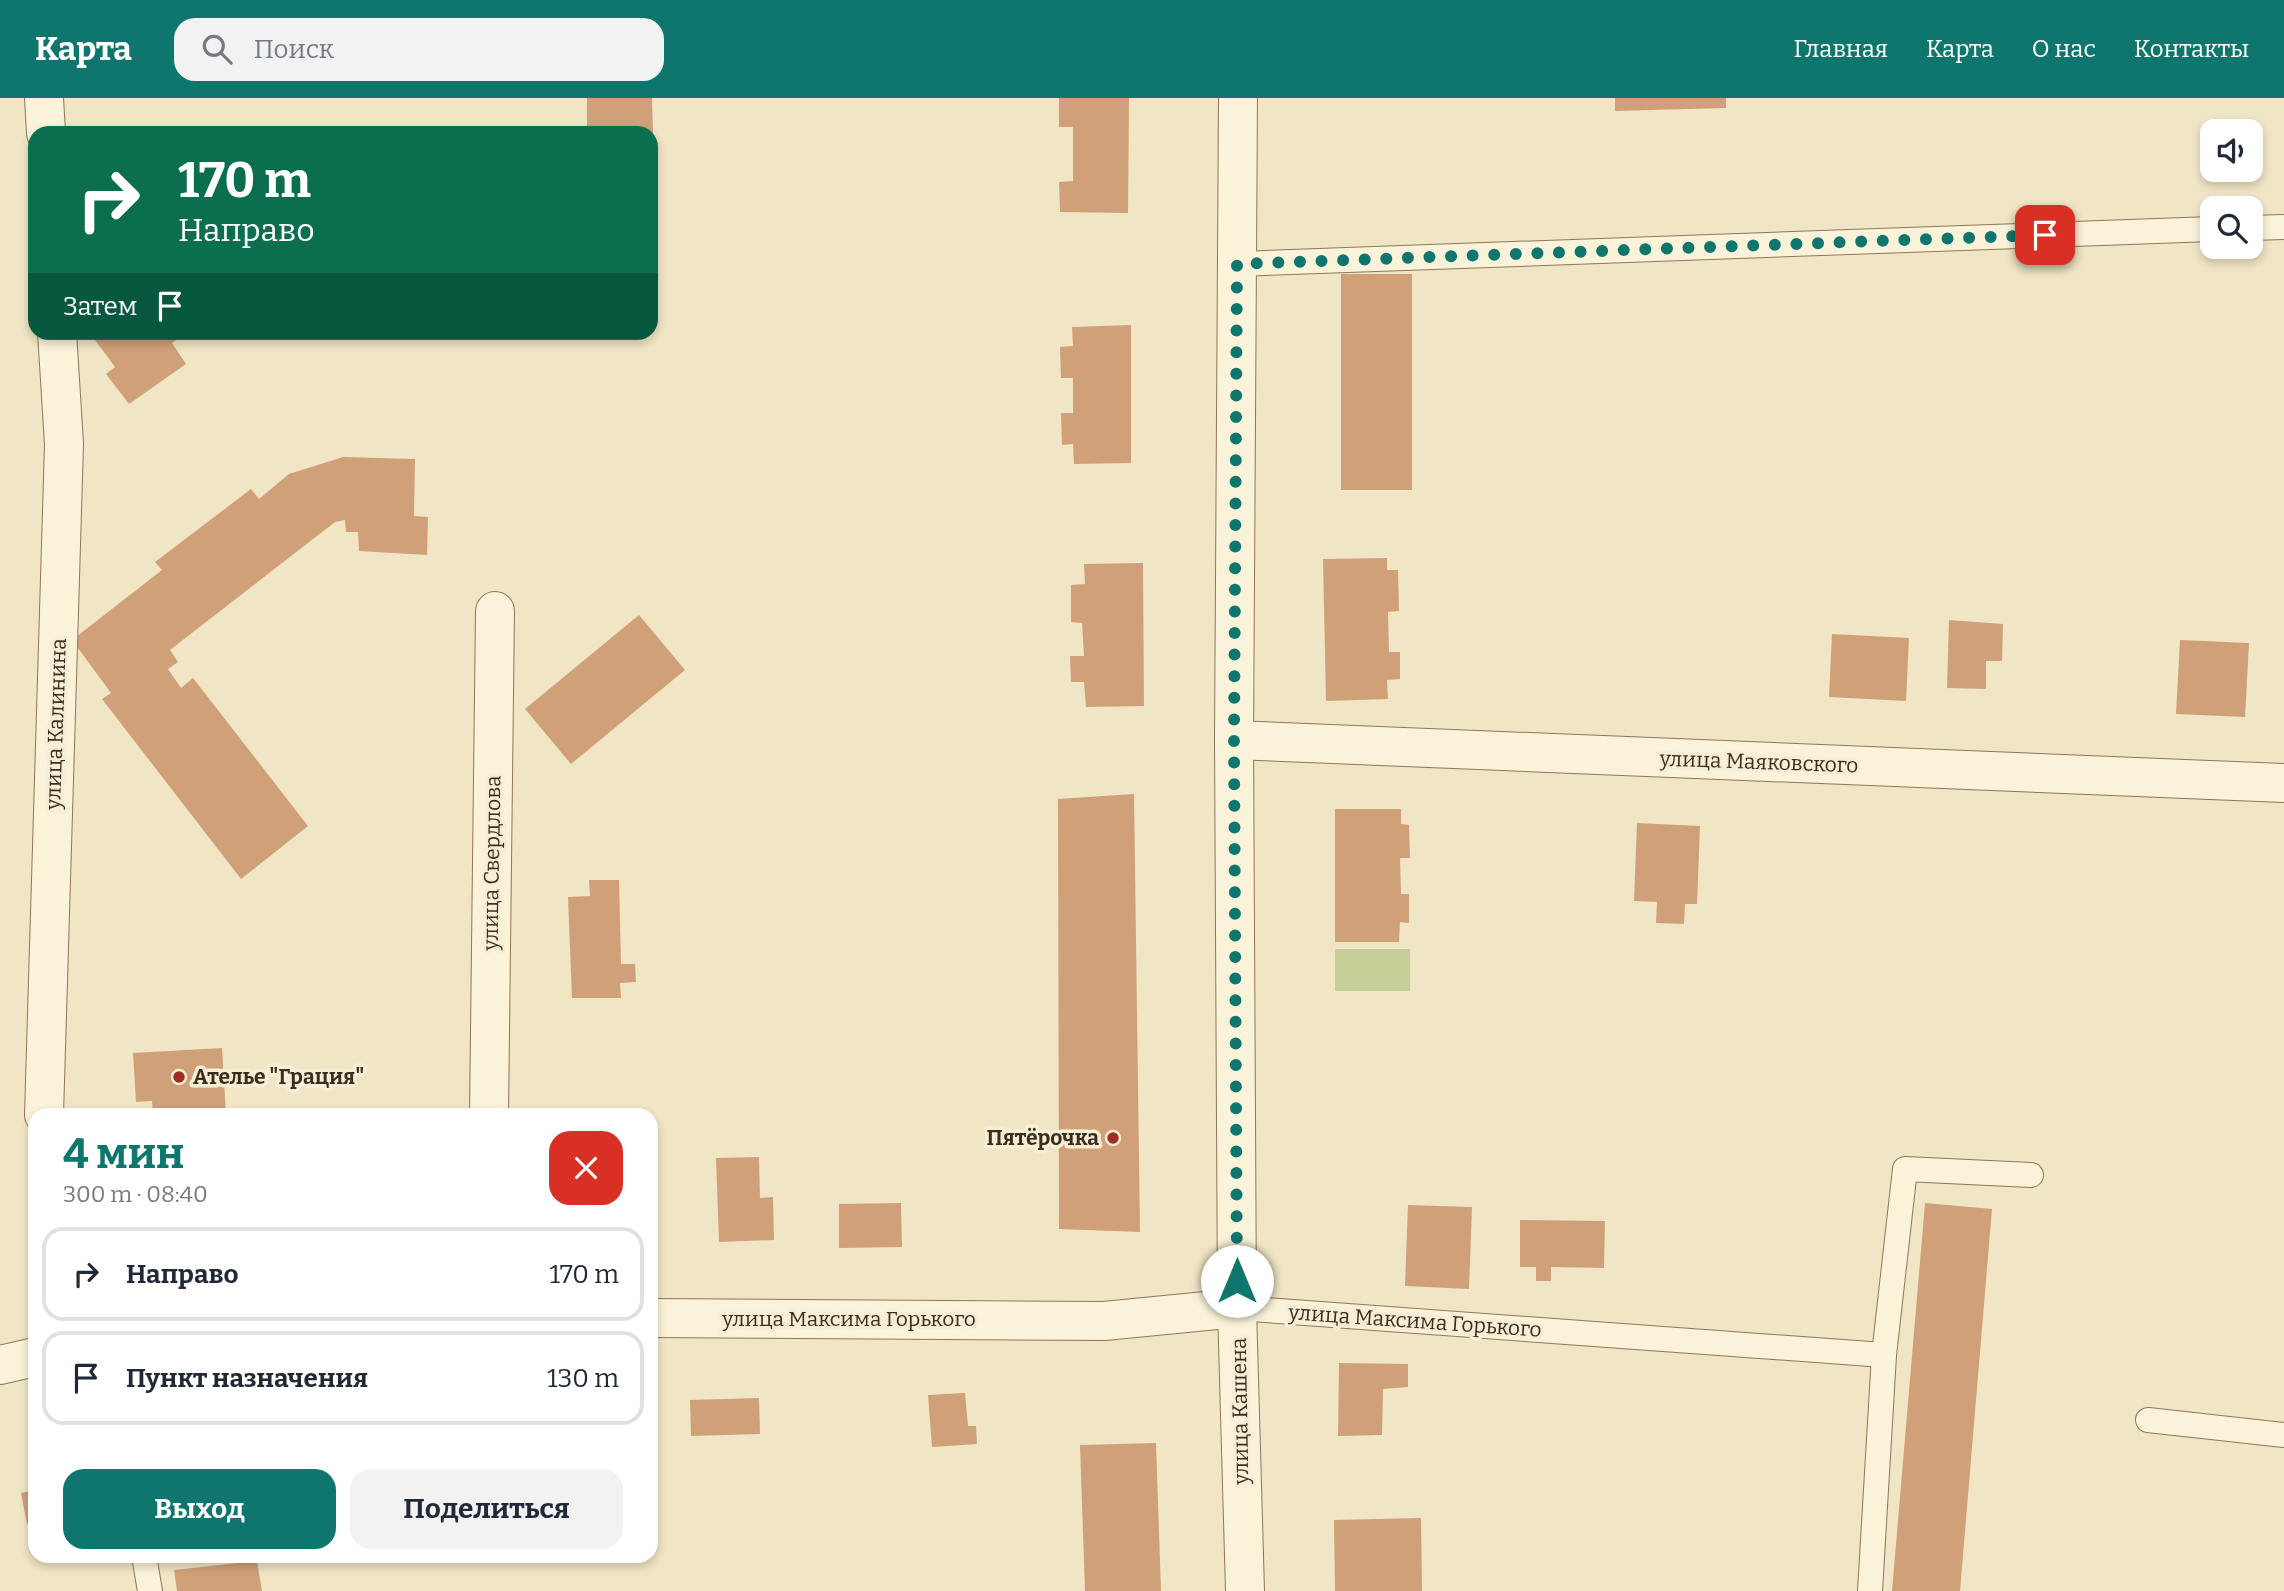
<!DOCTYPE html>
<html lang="ru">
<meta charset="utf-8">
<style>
body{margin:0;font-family:Bitter,serif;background:#f2f2f3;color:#1f2937;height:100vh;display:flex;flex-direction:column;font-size:26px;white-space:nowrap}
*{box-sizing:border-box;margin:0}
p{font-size:23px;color:#747a83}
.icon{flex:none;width:38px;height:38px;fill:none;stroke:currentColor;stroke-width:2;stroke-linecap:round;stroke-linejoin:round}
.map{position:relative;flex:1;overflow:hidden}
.side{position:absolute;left:28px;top:1010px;width:630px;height:455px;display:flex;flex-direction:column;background:#fff;border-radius:21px;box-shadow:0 4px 10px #0003}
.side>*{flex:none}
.hud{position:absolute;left:28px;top:28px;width:630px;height:214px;border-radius:21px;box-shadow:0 4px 10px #0003;background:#0b6e4f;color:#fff;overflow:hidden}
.fabs{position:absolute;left:2200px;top:21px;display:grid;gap:14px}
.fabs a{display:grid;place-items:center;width:63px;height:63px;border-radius:14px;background:#fff;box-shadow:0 4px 10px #0003;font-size:35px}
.pin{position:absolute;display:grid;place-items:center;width:60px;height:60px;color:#fff;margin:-30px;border-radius:14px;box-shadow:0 4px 10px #0006}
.me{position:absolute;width:77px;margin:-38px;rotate:0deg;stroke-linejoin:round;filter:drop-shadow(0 0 5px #0008)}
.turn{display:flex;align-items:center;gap:24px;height:147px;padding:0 35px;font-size:32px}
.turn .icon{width:91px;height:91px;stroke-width:2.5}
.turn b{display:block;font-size:49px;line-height:60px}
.then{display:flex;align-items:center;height:66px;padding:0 35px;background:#0003;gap:14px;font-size:26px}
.round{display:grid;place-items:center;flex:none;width:74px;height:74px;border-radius:21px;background:#f2f2f3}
.headline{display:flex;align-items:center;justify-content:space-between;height:119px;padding:0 35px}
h1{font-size:42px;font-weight:700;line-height:52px;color:#0f766e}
.button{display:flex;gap:14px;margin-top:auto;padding:14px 35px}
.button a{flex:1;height:80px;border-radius:21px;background:#0f766e;color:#fff;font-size:28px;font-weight:700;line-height:80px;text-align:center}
.button a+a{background:#f2f2f3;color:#1f2937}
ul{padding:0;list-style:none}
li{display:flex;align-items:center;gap:21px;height:94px;margin:0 14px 10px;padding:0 21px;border:4px solid #e0e1e3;border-radius:21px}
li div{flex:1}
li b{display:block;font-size:26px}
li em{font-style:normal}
header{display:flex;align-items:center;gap:42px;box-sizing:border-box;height:98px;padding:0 35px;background:#0f766e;color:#fff}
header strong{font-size:33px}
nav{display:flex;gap:38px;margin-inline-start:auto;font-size:24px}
.search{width:490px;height:63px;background:#f2f2f3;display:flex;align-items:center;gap:18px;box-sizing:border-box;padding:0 24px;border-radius:21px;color:#747a83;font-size:26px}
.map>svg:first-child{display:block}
</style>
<header>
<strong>Карта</strong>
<div class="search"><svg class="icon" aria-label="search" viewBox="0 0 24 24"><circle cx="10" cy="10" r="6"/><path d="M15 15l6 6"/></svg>Поиск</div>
<nav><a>Главная</a><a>Карта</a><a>О нас</a><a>Контакты</a></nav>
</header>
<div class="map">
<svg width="2284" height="1493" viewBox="0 0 2284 1493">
<rect width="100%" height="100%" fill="#f0e5c5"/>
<rect fill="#c6cf98" x="1335" y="851" width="75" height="42"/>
<g fill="#d0a179">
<path d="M 587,0 L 652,0 L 653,35 L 587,35 Z"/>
<path d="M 1059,0 L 1129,0 L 1128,115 L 1060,114 L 1059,84 L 1073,83 L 1073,29 L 1059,29 Z"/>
<path d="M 1615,0 L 1726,0 L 1726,10 L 1615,13 Z"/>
<rect x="1341" y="176" width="71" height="216"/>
<path d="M 1131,227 L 1131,365 L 1074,366 L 1073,346 L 1062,347 L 1061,315 L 1073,315 L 1073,280 L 1061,280 L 1060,249 L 1073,248 L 1072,229 Z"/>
<path d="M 89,234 L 180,234 L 182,238 L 172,245 L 186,266 L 129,306 L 106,276 L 115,269 Z"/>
<path d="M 343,359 L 415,361 L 414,418 L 428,419 L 427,457 L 359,453 L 358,434 L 346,434 L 345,422 L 335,424 L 170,552 L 178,564 L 168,571 L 181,590 L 193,580 L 308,728 L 241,781 L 102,601 L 111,595 L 72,542 L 162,472 L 155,464 L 251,391 L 259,401 L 289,376 Z"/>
<path d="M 1387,460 L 1387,472 L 1398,472 L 1399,513 L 1388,514 L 1389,554 L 1400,554 L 1400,581 L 1387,582 L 1388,601 L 1326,603 L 1323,461 Z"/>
<path d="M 1143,465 L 1144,608 L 1086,609 L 1084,584 L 1071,584 L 1070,558 L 1084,558 L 1082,525 L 1071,524 L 1071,487 L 1085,486 L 1084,466 Z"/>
<path d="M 639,517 L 685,572 L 571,666 L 525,611 Z"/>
<path d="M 1949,522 L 2003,526 L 2002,563 L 1986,563 L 1986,591 L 1947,590 Z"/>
<path d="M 1832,536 L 1909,540 L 1906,603 L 1829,599 Z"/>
<path d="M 2180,542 L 2249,545 L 2245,619 L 2176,616 Z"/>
<path d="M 1134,696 L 1140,1134 L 1059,1131 L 1058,701 Z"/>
<path d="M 1335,711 L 1401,711 L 1401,726 L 1409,727 L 1410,760 L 1400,760 L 1401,796 L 1409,796 L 1409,825 L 1400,824 L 1399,844 L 1335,844 Z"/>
<path d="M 1637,725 L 1700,728 L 1697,806 L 1685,806 L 1684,826 L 1656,825 L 1657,804 L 1634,803 Z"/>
<path d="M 589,782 L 619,782 L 621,866 L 635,866 L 636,884 L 620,885 L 621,900 L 572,900 L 568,799 L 590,798 Z"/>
<path d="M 222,950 L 226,1017 L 153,1017 L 152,1003 L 136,1004 L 133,955 Z"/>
<path d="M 759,1059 L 760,1100 L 773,1099 L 774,1142 L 719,1144 L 716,1060 Z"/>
<path d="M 901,1105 L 902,1149 L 839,1150 L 839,1106 Z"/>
<path d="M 1925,1105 L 1992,1111 L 1960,1493 L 1892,1493 Z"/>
<path d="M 1408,1107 L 1472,1109 L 1469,1191 L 1405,1188 Z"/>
<path d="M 1520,1122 L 1605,1123 L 1604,1170 L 1551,1169 L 1551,1183 L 1536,1183 L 1536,1169 L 1520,1169 Z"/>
<path d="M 1339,1265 L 1408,1266 L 1408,1289 L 1383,1291 L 1382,1337 L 1338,1338 Z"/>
<path d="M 965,1295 L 968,1328 L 976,1328 L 977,1346 L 932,1349 L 928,1297 Z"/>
<path d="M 759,1300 L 760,1336 L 691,1338 L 690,1302 Z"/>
<path d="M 1156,1345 L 1161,1493 L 1085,1493 L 1080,1347 Z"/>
<path d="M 35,1392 L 35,1424 L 27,1426 L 21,1395 Z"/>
<path d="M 1421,1420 L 1422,1493 L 1335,1493 L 1334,1422 Z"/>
<path d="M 257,1463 L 262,1493 L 177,1493 L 174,1472 Z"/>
</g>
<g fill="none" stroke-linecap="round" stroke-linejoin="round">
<defs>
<g id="service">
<path d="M 2250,130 L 2284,129"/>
<path d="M 1237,166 L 2212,131"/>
<path d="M 1237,1210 L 1884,1257"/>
<path d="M 2148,1322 L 2284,1337"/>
<path d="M 144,1458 L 150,1493"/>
<path d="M 1870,1493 L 1884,1257 L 1905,1071 L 2031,1077"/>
</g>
<g id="minor">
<path d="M 44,0 L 46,35"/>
<path d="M 1238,0 L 1234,642 L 1237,1210 L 1245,1493"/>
<path d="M 1234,642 L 2284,685"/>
<path d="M 44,1017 L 64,346 L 57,234"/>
<path d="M 489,1017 L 495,513"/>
<path d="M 651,1220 L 1104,1223 L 1237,1210"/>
<path d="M 0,1267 L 35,1259"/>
</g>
</defs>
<use href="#service" stroke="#8d775a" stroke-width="26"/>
<use href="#minor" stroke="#8d775a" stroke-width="40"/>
<use href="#service" stroke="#faf2d9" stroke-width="24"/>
<use href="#minor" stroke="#faf2d9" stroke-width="38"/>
</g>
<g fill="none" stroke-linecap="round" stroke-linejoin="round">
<path stroke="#0f766e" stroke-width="12" stroke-dasharray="0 21.6" d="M 1237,1183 L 1234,642 L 1237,166 L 2045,137"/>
</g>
<g fill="#9f2b26" stroke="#f7efd5" stroke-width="2.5">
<circle cx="179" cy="979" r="7"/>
<circle cx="1113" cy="1040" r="7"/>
</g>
<g text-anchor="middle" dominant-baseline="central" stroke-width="7" stroke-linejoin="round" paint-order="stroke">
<g font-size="21" fill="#3c2e1e" stroke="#f7efd5">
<text transform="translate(56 626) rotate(-88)">улица Калинина</text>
<text transform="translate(1759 664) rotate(2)">улица Маяковского</text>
<text transform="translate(492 765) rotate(-89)">улица Свердлова</text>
<text x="849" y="1221">улица Максима Горького</text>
<text transform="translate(1415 1223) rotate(4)">улица Максима Горького</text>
<text transform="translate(1240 1313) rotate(-91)">улица Кашена</text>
</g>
<g font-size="21" font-weight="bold" fill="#3c2e1e" stroke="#f7efd5" text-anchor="start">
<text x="193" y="979">Ателье "Грация"</text>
<text x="1099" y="1040" text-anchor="end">Пятёрочка</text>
</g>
</g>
</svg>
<div class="fabs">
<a><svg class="icon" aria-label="sound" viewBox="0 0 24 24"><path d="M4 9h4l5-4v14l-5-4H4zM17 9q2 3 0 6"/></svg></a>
<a><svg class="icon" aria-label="search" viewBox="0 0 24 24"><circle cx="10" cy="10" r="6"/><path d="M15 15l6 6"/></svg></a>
</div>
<div class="pin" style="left:2045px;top:137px;background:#d93025"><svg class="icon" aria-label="arrive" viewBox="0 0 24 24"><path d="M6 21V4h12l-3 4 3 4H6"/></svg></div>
<svg class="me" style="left:1237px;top:1183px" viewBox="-20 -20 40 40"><circle r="19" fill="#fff"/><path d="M0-13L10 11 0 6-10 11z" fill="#0f766e"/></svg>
<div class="hud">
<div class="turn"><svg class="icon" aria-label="right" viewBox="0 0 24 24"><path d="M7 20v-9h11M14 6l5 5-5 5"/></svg><div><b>170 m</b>Направо</div></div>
<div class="then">Затем<svg class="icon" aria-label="arrive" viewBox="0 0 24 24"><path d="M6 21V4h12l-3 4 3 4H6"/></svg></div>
</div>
<section class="side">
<div class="headline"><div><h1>4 мин</h1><p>300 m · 08:40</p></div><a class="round" style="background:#d93025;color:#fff"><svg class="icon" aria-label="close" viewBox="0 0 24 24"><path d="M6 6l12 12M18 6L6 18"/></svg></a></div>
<ul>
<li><svg class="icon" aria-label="right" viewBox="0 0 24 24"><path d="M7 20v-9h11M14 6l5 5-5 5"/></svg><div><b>Направо</b></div><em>170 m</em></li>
<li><svg class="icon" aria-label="arrive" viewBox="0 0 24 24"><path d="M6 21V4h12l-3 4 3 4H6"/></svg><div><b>Пункт назначения</b></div><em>130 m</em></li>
</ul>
<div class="button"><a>Выход</a><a>Поделиться</a></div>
</section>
</div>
